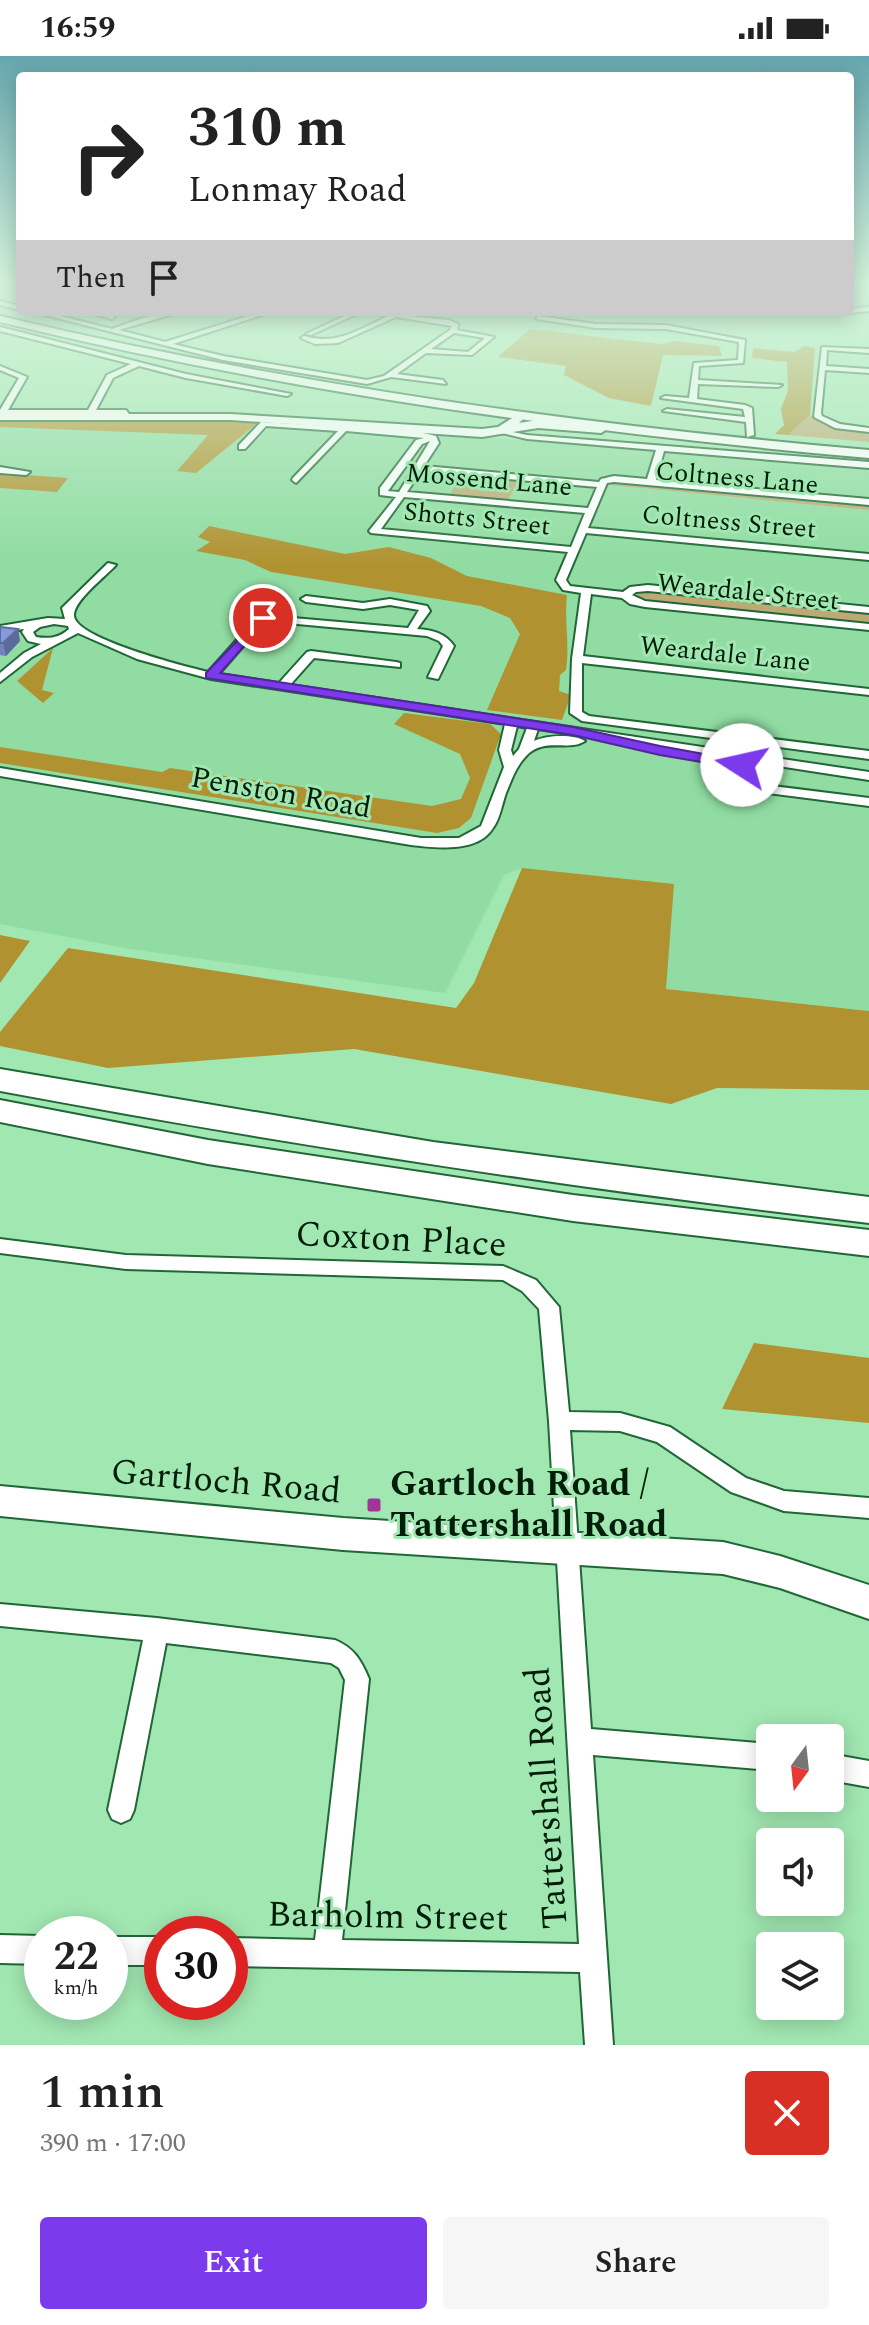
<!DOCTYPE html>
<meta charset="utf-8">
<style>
body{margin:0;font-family:Spectral,serif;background:#f6f6f6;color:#222;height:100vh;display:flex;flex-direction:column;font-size:30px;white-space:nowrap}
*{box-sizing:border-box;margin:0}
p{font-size:26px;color:#767676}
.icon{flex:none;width:44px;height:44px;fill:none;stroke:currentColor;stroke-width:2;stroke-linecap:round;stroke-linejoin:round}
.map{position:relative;height:1989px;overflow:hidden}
.drawer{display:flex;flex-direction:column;background:#fff;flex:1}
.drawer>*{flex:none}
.hud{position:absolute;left:16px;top:16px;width:838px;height:244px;border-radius:8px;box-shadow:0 4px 20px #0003;background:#fff;color:#222;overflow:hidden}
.needle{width:52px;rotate:195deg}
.tools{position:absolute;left:756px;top:1668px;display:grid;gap:16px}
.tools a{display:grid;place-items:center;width:88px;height:88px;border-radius:8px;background:#fff;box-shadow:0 4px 20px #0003;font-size:40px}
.speed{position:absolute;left:24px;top:1860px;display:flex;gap:16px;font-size:40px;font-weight:700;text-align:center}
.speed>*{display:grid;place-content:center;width:104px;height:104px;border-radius:50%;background:#fff;box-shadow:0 4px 20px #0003;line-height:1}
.speed small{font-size:20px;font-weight:400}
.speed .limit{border:12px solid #d22;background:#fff;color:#111}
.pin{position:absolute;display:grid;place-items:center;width:68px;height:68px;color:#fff;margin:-34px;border:4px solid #fff;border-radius:50%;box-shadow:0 2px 8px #0007}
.me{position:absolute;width:88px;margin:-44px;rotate:280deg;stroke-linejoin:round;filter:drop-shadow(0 0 6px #0008)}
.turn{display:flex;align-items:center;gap:28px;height:168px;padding:0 40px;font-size:36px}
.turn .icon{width:104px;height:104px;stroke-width:2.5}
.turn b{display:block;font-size:56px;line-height:68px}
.then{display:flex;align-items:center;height:76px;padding:0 40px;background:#0003;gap:16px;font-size:30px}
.round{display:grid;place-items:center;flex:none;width:84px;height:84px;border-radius:8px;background:#f6f6f6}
.headline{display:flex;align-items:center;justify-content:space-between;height:136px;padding:0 40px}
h1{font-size:48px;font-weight:600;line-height:60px}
.primary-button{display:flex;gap:16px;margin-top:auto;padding:16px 40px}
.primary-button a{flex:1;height:92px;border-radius:8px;background:#7c3aed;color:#fff;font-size:32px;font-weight:600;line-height:92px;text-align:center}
.primary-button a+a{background:#f6f6f6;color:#222}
.status{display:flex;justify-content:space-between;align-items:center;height:56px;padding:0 40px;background:#fff;direction:ltr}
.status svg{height:22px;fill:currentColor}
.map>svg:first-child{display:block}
</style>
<div class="status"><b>16:59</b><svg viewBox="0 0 49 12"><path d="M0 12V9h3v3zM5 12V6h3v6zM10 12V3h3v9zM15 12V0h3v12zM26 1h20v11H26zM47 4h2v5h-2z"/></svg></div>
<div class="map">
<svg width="869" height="1989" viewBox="0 0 869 1989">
<rect width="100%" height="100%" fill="#a1e7b1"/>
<path fill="#90dca2" d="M 0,365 L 260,365 L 393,373 L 869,414 L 869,955 L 666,933 L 522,812 L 504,819 L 445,937 L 130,893 L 0,868 Z"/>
<g fill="#bca974">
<path d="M 810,359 L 836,371 L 869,375 L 869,386 L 788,379 Z"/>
<path d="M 463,418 L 519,423 L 507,446 L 448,441 Z"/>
<path d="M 616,426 L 869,448 L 869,454 L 610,429 Z"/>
<path d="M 640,536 L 869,557 L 869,568 L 643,545 L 635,540 Z"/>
</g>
<g fill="#b09231">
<path d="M 530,273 L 661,288 L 674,285 L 719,290 L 722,300 L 663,299 L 651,350 L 609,342 L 564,319 L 566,310 L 498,301 Z"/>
<path d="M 804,290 L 815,292 L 810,359 L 788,379 L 775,378 L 784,369 L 781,353 L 788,334 L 787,306 L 752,302 L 753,292 L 794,296 Z"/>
<path d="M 0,365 L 260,365 L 196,417 L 177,415 L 208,379 L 0,371 Z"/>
<path d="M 0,417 L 68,422 L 57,436 L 0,432 Z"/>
<path d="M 209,470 L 345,498 L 389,491 L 431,502 L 467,520 L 567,539 C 564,564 570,590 566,614 L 560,619 L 559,635 L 571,639 L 562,664 L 487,654 L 520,578 L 510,562 L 481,550 L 271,516 L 245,504 L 196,495 L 210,486 L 198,481 Z"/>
<path d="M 53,592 L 42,634 L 54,637 L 43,647 L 17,625 Z"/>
<path d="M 404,657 L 490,668 L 501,678 L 471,762 L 459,772 L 437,777 L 0,707 L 0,691 L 162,716 L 170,712 L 432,750 L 461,743 L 470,722 L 460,698 L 394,668 Z"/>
<path d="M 522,812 L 674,828 L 666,933 L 869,955 L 869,1034 L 717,1032 L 671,1048 L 354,993 L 108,1012 L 0,990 L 0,976 L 68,892 L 456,952 L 474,927 Z"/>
<path d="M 0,879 L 30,885 L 0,927 Z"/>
<path d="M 754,1287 L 869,1302 L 869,1367 L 722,1353 Z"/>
</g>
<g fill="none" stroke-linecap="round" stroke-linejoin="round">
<defs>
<g id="street">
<path d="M 0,245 L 20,250 L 20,254 L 0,249 Z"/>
<path d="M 869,251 L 869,255 L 850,257 L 848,256 L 850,253 Z"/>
<path d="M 33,256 L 44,256 L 112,273 L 154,258 L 180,256 L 119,274 L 165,286 L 261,256 L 271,256 L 173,288 L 223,300 L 367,324 L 384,320 L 450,274 L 452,270 L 396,261 L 338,287 L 315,288 L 301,282 L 304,280 C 336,290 360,273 388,260 L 368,256 L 449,264 L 458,268 L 457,274 L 494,281 L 472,299 L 426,297 L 397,318 L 443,324 L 446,328 L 391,321 L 367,328 L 223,304 ZM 454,277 L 485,282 L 468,296 L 431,293 Z"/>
<path d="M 87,256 L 98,256 L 115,261 L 112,263 Z"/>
<path d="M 353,256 L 361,256 L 311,279 L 306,278 Z"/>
<path d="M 538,260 L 596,268 L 666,269 L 745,284 L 743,307 L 699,310 L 698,324 L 782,329 L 778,331 L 698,328 L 697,343 L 745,349 L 752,352 L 754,379 L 747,381 L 746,366 L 663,355 L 667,353 L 745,361 L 743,353 L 661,342 L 665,340 L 689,342 L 694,307 L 738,304 L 739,286 L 666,273 L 596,272 L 536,263 Z"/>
<path d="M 0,271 L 186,318 L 291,338 L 287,340 L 186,322 L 139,310 L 113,322 L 96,354 L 126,354 L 129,358 L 93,358 L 88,363 L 84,361 L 86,358 L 5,358 L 0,362 L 0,354 L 19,322 L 0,314 L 0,310 L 27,321 L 8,354 L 88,354 L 107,319 L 131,308 L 0,275 Z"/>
<path d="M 822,291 L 869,293 L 869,297 L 827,294 L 826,310 L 869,313 L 869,317 L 825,314 L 821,357 L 822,360 L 840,368 L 869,372 L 869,376 L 835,372 L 814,361 Z"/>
<path d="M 261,366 L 415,375 L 436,380 L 439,387 L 424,410 L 599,426 L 601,423 L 614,420 L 647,423 L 656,394 L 527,383 L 494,375 L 498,373 L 527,379 L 869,406 L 869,412 L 664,395 L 656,424 L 869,443 L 869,449 L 614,426 L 607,427 L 588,472 L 869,498 L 869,504 L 586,477 L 566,524 L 570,530 L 623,536 L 630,531 L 648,529 L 869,551 L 869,557 L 648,535 L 636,536 L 632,539 L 645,545 L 869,568 L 869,574 L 645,551 L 630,548 L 622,542 L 591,538 L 583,600 L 869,633 L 869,639 L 582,607 L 582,656 L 589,660 L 869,695 L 869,703 L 582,665 L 570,657 L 572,603 L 581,537 L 563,534 L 556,524 L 568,496 L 371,477 L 369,475 L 396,441 L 380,439 L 380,432 L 416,384 L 424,382 L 346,375 L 296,427 L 292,424 L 293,422 L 338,375 L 266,370 L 245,393 L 239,393 L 239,389 ZM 430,385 L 399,436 L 388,435 L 422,388 ZM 421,415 L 597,431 L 588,452 L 407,436 ZM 404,441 L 585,457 L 571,491 L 381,473 Z"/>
<path d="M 0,411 L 30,416 L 26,419 L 0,417 Z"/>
<path d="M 108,507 L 116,509 C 105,521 73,545 74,560 C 76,583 187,611 208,616 L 274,542 L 278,541 L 283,544 L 270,560 L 408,572 L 419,554 L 390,549 L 363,553 L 306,546 L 301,543 L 306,540 L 363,547 L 390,543 L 427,550 L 430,555 L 417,573 C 433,574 445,577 454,590 L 438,623 L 428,621 L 443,590 L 439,585 L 427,580 L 265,565 L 219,618 L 279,627 L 307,596 L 311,595 L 396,606 L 400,607 L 400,611 L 314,602 L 290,629 L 869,716 L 869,724 L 538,673 L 534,685 C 548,679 573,678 585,685 C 568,696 546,681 527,699 C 516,710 512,723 506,737 C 502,748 500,763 493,772 C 478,797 435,792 411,789 L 0,720 L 0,712 L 421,782 L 459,782 L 481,770 L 504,711 L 499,694 L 505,668 L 211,623 L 137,603 L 78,577 L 32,601 L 0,626 L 0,617 L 24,597 L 41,588 L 28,585 L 22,576 L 24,573 L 0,576 L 0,570 L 48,562 L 65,563 L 62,552 ZM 54,568 L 68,570 L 69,573 C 59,582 49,583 36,581 L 33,576 L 40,571 ZM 517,670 L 527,672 L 519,693 L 513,700 L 511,694 Z"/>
<path d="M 741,726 L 869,742 L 869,750 L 737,733 L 735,730 Z"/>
<path d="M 0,1183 L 126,1199 L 503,1210 L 536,1224 L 559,1251 L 569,1356 L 620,1357 L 670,1371 L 746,1422 L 784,1435 L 869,1442 L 869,1462 L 784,1455 L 731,1436 L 657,1386 L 620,1375 L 570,1374 L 591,1673 L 770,1688 L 770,1714 L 593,1699 L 613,1989 L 585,1989 L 580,1916 L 230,1910 L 230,1882 L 315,1884 L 345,1624 L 339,1612 L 331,1607 L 166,1587 L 134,1754 L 130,1763 L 121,1767 L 112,1763 L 108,1754 L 143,1584 L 0,1570 L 0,1548 L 157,1562 L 335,1584 C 354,1592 361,1604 369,1623 L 342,1884 L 579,1888 L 549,1365 L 539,1253 L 522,1235 L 503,1224 L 126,1213 L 0,1197 Z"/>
<path d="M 830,1698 L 869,1705 L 869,1731 L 830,1724 Z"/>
<path d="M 0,1879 L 42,1880 L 42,1908 L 0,1907 Z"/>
<rect x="110" y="1881" width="52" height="28"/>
</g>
<g id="secondary">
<path d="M 0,358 L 230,358 L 482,373 L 498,371 L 517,359 L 523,363 L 519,367 L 538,364 L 601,369 L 607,373 L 601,377 L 538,372 L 482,381 L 230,364 L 0,364 Z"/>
<path d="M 0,1430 L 343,1462 L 723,1486 L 780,1500 L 869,1529 L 869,1563 L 780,1532 L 723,1518 L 343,1494 L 0,1460 Z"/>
</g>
<path id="primary" d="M 0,260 C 288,329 574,368 869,394 L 869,402 C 574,376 288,336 0,266 Z"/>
<g id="highway">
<path d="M 0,1013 L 433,1086 L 869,1141 L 869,1167 C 578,1133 288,1089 0,1035 Z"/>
<path d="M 0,1044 L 208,1084 L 573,1139 L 869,1174 L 869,1200 L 573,1165 L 208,1108 L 0,1066 Z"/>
</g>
</defs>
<use href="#street" stroke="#216637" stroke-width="4"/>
<use href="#secondary" stroke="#216637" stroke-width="4"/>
<use href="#primary" stroke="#216637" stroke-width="4"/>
<use href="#highway" stroke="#216637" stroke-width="4"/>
<use href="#street" fill="#fff" fill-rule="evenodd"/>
<use href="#secondary" fill="#fff" fill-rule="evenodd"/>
<use href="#primary" fill="#fff" fill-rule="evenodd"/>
<use href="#highway" fill="#fff" fill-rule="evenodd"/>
</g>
<path fill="#7284be" d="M 0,571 L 18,573 L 20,585 L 6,600 L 0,599 Z"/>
<path fill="#5d6b9b" d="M 18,573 L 20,585 L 6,600 L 3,587 Z"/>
<path fill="#8599dd" stroke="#5d6b9b" stroke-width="2" d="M 0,571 L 18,573 L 3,587 L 0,587 Z"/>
<linearGradient id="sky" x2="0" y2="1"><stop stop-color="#65a6ae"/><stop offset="0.45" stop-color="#d5f4dc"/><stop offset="1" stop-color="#d5f4dc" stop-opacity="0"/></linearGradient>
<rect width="869" height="509" fill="url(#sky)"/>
<path fill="#7c3aed" stroke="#51269a" stroke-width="2" d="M 263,558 L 267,559 L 267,564 L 220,617 L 573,671 L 660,690 L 742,705 L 749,709 L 742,713 L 660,699 L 573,679 L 206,622 L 206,617 Z"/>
<rect fill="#9f3597" stroke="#a1e7b1" stroke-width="3" x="366" y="1441" width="16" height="16" rx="4"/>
<g text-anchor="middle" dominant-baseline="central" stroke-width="6" stroke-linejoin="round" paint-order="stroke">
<g font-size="26" fill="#021d09" stroke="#a1e7b1">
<text transform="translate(737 422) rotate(5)">Coltness Lane</text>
<text transform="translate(489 424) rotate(5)">Mossend Lane</text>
<text transform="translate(477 463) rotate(6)">Shotts Street</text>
<text transform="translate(729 466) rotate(5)">Coltness Street</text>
<text transform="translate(748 536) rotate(6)">Weardale Street</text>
<text transform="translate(725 598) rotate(6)">Weardale Lane</text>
</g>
<g font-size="30" fill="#021d09" stroke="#a1e7b1">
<text transform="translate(281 737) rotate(10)">Penston Road</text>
</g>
<g font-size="36" fill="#021d09" stroke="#a1e7b1">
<text transform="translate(401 1184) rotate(3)">Coxton Place</text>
<text transform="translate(226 1426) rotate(5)">Gartloch Road</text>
<text transform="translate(547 1742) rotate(-94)">Tattershall Road</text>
<text transform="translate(388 1861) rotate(1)">Barholm Street</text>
</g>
<g font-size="36" font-weight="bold" fill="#021d09" stroke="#a1e7b1" text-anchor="start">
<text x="390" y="1428">Gartloch Road /<tspan x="390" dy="41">Tattershall Road</tspan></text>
</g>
</g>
</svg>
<div class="tools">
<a><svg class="needle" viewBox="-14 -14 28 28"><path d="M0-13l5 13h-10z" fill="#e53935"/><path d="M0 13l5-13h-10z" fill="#767676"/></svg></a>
<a><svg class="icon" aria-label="sound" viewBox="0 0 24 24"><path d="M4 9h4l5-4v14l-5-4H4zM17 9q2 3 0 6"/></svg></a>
<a><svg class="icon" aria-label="layers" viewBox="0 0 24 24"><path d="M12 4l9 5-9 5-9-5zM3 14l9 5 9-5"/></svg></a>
</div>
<div class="speed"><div>22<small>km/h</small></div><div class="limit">30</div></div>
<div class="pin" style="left:263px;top:562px;background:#d93025"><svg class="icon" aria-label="arrive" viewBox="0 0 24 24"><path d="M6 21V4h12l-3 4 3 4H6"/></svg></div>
<svg class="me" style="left:742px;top:709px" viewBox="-20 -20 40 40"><circle r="19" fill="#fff"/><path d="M0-13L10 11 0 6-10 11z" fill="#7c3aed"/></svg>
<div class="hud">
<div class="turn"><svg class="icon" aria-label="right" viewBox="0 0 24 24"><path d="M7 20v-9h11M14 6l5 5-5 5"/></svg><div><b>310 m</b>Lonmay Road</div></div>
<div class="then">Then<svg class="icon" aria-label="arrive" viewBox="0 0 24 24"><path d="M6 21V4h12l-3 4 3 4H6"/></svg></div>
</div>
</div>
<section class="drawer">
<div class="headline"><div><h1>1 min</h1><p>390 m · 17:00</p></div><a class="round" style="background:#d93025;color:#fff"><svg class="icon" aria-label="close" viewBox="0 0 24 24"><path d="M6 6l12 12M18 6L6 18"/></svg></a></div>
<div class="primary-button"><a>Exit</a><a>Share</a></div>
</section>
